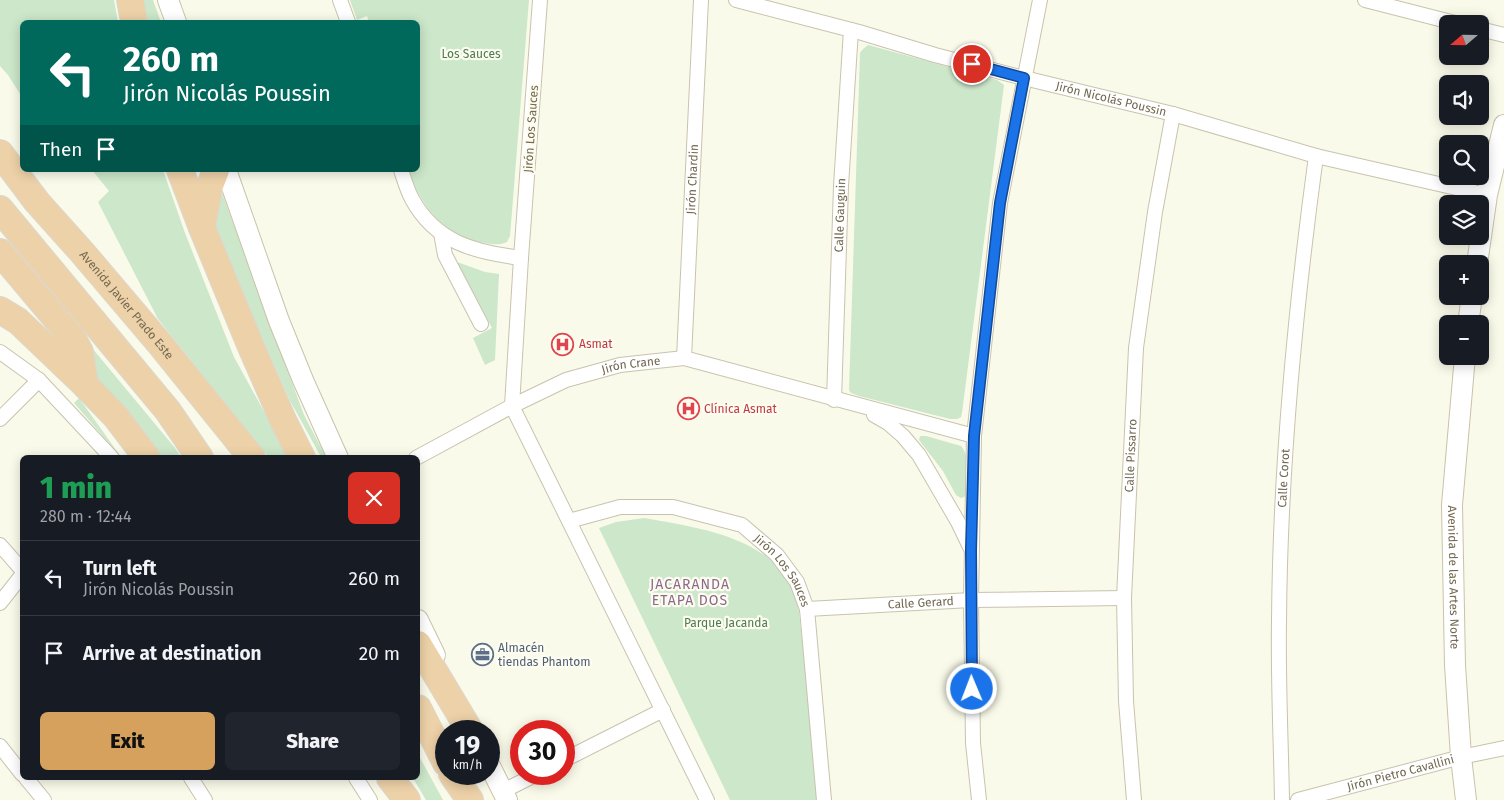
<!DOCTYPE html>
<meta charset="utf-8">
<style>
body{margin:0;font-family:"Fira Sans",sans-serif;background:#20242c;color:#f1f3f6;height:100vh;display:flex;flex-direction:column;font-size:19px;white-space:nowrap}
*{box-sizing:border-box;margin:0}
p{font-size:16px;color:#9ea1a6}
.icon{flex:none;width:28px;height:28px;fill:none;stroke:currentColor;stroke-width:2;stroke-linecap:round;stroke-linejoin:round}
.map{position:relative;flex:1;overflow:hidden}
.sheet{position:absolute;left:20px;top:455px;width:400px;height:325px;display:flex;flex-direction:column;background:#171b24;border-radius:8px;box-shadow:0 2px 12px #0003}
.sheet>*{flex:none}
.hud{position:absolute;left:20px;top:20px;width:400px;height:152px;border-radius:8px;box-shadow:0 2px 12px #0003;background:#00695c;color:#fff;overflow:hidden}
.needle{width:32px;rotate:250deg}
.controls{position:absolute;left:1439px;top:15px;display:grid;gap:10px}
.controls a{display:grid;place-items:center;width:50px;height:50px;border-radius:8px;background:#171b24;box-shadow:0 2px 12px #0003;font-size:25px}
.speed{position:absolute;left:435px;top:720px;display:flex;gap:10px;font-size:25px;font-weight:700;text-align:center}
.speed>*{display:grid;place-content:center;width:65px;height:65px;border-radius:50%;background:#171b24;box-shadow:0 2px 12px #0003;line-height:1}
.speed small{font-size:12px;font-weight:400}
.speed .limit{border:8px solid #d22;background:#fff;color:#111}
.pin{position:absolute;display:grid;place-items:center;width:42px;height:42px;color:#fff;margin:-21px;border:2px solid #fff;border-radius:50%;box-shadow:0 1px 5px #0007}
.me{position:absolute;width:55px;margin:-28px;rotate:359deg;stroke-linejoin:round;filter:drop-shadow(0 0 4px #0008)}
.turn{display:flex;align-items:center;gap:18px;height:105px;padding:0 20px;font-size:22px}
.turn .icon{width:65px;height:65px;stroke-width:2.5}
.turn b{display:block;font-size:35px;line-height:42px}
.then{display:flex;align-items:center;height:48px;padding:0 20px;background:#0003;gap:10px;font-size:19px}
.round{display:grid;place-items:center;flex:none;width:52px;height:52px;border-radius:8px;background:#20242c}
.overview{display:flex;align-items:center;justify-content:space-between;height:85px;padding:0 20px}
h1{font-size:30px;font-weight:800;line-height:38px;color:#1e9e55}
.primary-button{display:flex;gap:10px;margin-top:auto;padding:10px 20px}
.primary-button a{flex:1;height:58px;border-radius:8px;background:#d6a15d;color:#111;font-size:20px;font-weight:800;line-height:58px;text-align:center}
.primary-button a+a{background:#20242c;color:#f1f3f6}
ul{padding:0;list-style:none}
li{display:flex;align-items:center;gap:15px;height:75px;padding:0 20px;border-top:1px solid #363941}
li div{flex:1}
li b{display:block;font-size:19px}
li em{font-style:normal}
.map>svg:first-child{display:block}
</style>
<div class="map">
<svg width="1504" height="800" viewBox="0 0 1504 800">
<rect width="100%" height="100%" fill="#fafaea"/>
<g fill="#cce7ca">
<path d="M 0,0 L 114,0 L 118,22 L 22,22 L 22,97 L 8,75 L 0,66 Z"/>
<path d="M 141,0 L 153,0 L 161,22 L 148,22 Z"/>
<path d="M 350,0 L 529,0 L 510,236 L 507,242 C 499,246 489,244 480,242 C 443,235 420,204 408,170 L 418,170 L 418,22 L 369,22 L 367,16 L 357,20 Z"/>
<path d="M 868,45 L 997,80 L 1004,85 L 962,413 L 961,417 L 957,419 L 950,419 L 859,396 L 851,393 L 849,390 L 860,53 L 863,49 Z"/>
<path d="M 92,170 L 163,170 L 185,233 L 234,357 L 289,457 L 268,457 L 158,319 L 98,202 L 109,191 Z"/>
<path d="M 222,193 L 304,415 L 326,457 L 321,457 L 289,399 L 248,307 L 216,228 L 217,194 Z"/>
<path d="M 457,262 L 485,272 L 499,274 L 495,360 L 485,365 L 473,338 L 492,328 Z"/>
<path d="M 92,348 L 175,448 L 181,457 L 158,457 L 100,384 L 94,371 Z"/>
<path d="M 79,398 L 121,457 L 74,403 Z"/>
<path d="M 920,436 L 926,436 L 961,446 C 971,458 967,478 967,494 L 964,497 L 961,498 L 956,495 L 943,471 L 922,444 L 919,440 Z"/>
<path d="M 644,518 C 688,526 737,532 772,561 C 775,563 778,566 781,569 C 788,578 794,592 798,603 L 809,703 L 817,800 L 730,800 L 599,528 L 616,522 Z"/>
<path d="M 418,754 L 443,800 L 426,800 L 413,778 L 418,778 Z"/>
</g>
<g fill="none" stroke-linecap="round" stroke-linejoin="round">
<defs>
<g id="street">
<path d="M 340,0 L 348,22"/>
<path d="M 540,0 L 521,258 L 512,406 L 707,800"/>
<path id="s1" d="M 736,0 L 859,32 L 935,55 L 1024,78 L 1173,114 L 1316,156 L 1487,195"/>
<path d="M 1365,0 L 1459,24"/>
<path d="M 1480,29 L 1504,35"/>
<path d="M 401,170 C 404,179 407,190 412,199 C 436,243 475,252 521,258"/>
<path d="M 441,233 L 445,255 L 481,324"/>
<path d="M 0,352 L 39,380 L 112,458"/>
<path id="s2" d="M 684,358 L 701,0"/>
<path id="s3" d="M 834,400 L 841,186 L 851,30"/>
<path d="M 874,415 L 888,423 L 903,436 L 919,455 L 958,522 L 970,547"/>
<path d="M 0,419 L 39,380"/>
<path id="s4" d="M 416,458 L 512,406 L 566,380 L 620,365 L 684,358 L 974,436"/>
<path id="s5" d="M 569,521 L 620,507 L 673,507 L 742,525 L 777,555 L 797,582 L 807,609 L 824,800"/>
<path d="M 0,545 L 22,570"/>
<path d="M 0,603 L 22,575"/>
<path id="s6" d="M 807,609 L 971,600 L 1124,598"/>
<path d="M 0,746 L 22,774"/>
<path d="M 564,760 L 663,710"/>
<path d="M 26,778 L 44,800"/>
<path d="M 191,778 L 205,800"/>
<path d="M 356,778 L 370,800"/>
<path d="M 503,791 L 537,774"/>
<path d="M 979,800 L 973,743 L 971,600 L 974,436 L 1000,203 L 1040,0"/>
<path id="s7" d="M 1134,800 L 1126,701 L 1124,598 L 1136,348 L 1155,212 L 1173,114"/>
<path id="s8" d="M 1282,800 C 1281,741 1278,682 1279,622 C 1280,466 1295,310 1316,156"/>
<path id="s9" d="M 1298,800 L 1461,757 L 1504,748"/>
</g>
<g id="secondary">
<path d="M 168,0 L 176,22"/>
<path d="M 226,170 L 279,321 L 303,380 L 338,458"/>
<path d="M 1477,264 L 1487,195 L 1504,125"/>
<path d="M 1468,324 L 1472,296"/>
<path id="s10" d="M 1465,356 L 1452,505 L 1455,665 L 1461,757 L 1466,800"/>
<path d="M 418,620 L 435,655"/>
<path d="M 489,764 L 507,800"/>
</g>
<g id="highway">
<path d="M 130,0 L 134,22"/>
<path id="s11" d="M 0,153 L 37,202 L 81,251 L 160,344 L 252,458"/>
<path d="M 180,170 L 202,228 L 251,347 L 283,420 L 302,458"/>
<path d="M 0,209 L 168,411 L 200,458"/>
<path d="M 202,227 L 209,188 L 216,170"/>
<path d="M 0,252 L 73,339 L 80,352 L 85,385"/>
<path d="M 0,310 L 18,321 L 85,385 L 116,417 L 147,458"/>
<path d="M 418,644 L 470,731"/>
<path d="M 418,708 L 446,763"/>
<path d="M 452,774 L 470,800"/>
<path d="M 390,778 L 407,800"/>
</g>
</defs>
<use href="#street" stroke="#c9c3ae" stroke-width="16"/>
<use href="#secondary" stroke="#cac2aa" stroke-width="22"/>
<use href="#highway" stroke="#dbd8d2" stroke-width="28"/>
<use href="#street" stroke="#fff" stroke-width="14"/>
<use href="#secondary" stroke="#fff" stroke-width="20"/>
<use href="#highway" stroke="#edd1a8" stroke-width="26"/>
</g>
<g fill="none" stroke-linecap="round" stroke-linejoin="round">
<defs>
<path id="route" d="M 972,64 L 1024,78 L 1000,203 L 974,436 L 971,550 L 972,689"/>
</defs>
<use href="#route" stroke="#114b97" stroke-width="12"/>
<use href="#route" stroke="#1a73e8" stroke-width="9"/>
</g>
<defs>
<symbol id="hospital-ring" viewBox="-11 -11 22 22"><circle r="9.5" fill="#fdfcf0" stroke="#e0444e" stroke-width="1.5"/><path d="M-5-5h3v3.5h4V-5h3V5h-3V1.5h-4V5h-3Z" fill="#e0444e"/></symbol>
<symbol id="office-ring" viewBox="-11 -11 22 22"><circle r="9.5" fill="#fdfcf0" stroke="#5c6f8a" stroke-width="1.5"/><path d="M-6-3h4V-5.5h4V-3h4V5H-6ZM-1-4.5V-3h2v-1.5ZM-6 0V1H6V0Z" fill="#5c6f8a"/></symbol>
</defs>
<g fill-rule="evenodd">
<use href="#hospital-ring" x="550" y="332" width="25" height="25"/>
<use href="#hospital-ring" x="676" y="396" width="25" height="25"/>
<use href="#office-ring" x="470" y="642" width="25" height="25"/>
</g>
<g text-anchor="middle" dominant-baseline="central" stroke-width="4.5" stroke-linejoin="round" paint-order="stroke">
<g font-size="12" fill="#4c7c4e" stroke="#fdfcf0">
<text x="471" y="54">Los Sauces</text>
<text x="726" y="623">Parque Jacanda</text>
</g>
<g font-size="12" fill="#736850" stroke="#fdfcf0">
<text stroke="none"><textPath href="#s1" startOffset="388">Jirón Nicolás Poussin</textPath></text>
<text transform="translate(531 129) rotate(-86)">Jirón Los Sauces</text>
<text stroke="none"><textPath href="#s2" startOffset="179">Jirón Chardin</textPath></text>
<text stroke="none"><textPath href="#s3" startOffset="185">Calle Gauguin</textPath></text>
<text stroke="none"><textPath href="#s11" startOffset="198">Avenida Javier Prado Este</textPath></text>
<text stroke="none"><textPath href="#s4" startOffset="236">Jirón Crane</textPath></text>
<text stroke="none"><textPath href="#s7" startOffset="345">Calle Pissarro</textPath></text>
<text stroke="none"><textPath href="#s8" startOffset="322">Calle Corot</textPath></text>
<text stroke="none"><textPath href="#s5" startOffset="239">Jirón Los Sauces</textPath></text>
<text stroke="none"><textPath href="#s10" startOffset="222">Avenida de las Artes Norte</textPath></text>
<text stroke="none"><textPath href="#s6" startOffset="114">Calle Gerard</textPath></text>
<text stroke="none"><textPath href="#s9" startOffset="106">Jirón Pietro Cavallini</textPath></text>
</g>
<g font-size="12" fill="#be3a42" stroke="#fdfcf0" text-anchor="start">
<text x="579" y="344">Asmat</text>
<text x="704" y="409">Clínica Asmat</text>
</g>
<g font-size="12" fill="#4e5e75" stroke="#fdfcf0" text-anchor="start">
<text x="498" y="648">Almacén<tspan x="498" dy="14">tiendas Phantom</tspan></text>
</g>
<g font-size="14" letter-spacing="1" fill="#8e688e" stroke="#fdfcf0">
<text x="690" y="584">JACARANDA<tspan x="690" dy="16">ETAPA DOS</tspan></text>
</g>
</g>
</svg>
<div class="controls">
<a><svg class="needle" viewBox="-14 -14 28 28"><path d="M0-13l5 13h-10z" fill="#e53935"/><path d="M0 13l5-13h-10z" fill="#9ea1a6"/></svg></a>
<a><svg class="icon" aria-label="sound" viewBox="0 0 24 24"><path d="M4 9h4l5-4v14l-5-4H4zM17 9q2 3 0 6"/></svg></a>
<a><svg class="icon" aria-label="search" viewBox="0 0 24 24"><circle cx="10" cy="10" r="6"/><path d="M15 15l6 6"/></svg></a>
<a><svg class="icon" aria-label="layers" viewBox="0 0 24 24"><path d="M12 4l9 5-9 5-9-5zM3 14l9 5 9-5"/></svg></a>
<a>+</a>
<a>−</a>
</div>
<div class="speed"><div>19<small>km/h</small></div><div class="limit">30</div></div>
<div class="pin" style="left:972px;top:64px;background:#d93025"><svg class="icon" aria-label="arrive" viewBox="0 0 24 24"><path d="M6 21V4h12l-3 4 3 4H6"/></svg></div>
<svg class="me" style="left:972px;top:689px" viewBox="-20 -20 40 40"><circle r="17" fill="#1a73e8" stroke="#fff" stroke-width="3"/><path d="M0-11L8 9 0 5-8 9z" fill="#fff"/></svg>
<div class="hud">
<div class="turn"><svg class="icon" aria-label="left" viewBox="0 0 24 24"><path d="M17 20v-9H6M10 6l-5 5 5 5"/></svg><div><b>260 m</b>Jirón Nicolás Poussin</div></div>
<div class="then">Then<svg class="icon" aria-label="arrive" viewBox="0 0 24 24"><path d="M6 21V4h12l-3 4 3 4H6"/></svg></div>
</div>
<section class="sheet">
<div class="overview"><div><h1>1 min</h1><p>280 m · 12:44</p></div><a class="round" style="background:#d93025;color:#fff"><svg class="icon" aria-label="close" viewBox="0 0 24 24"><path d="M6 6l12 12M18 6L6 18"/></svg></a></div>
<ul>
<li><svg class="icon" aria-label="left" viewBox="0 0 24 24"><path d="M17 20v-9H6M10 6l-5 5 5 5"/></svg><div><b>Turn left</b><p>Jirón Nicolás Poussin</p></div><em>260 m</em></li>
<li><svg class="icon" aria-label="arrive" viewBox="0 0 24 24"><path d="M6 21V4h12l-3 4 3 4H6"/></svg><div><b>Arrive at destination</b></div><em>20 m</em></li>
</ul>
<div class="primary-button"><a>Exit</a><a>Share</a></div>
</section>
</div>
